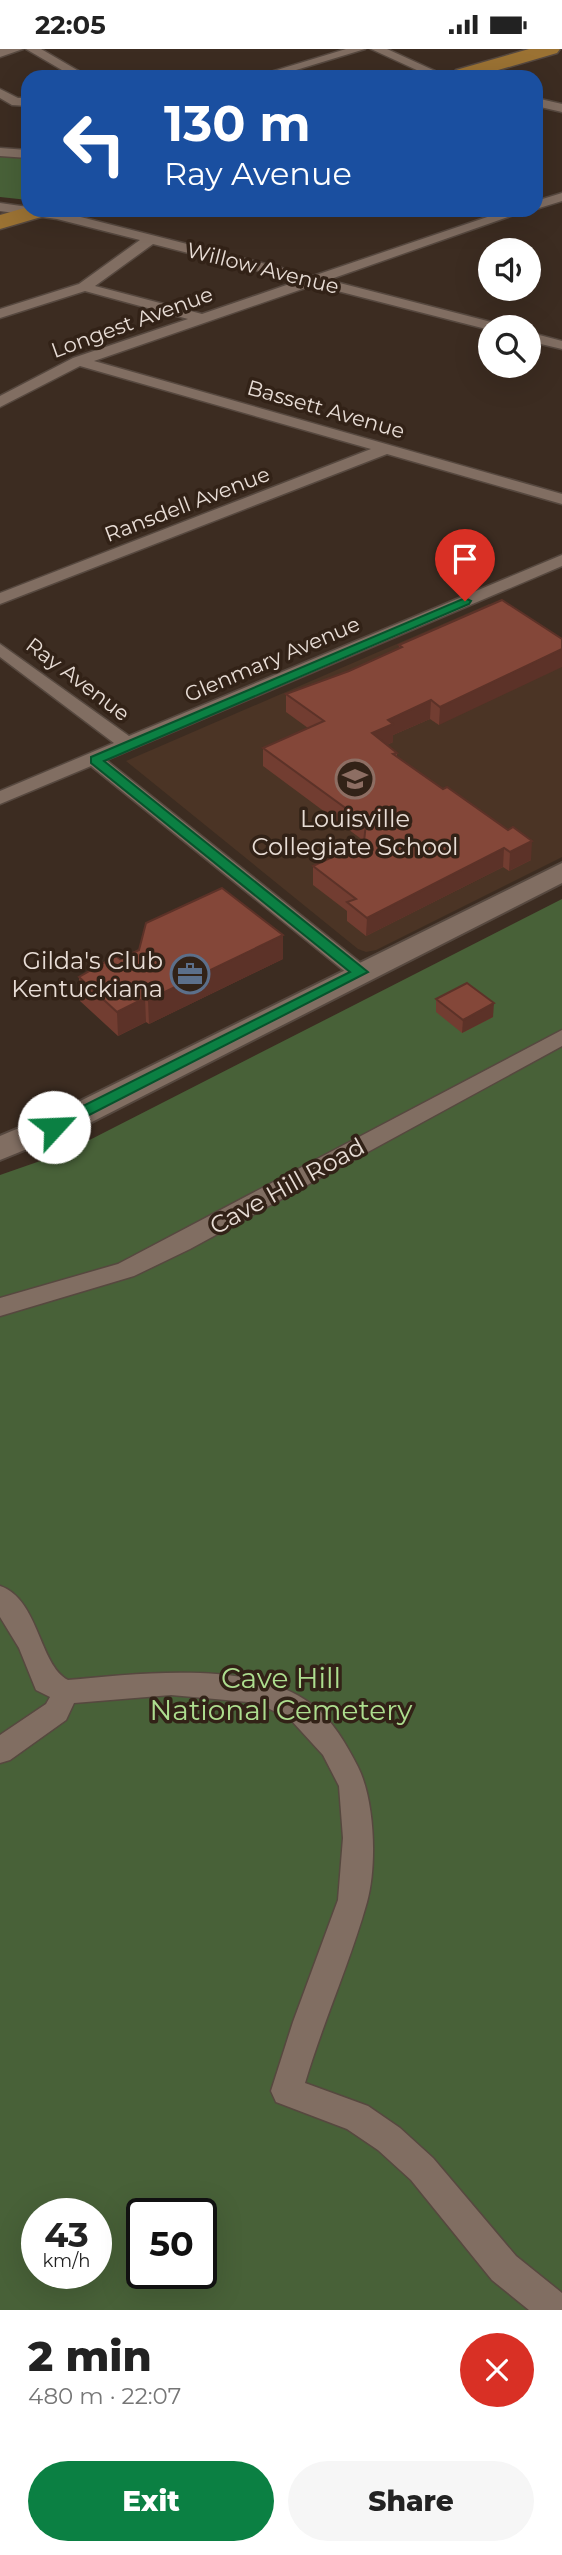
<!DOCTYPE html>
<meta charset="utf-8">
<style>
body{margin:0;font-family:Montserrat,sans-serif;background:#f6f6f6;color:#222;height:100vh;display:flex;flex-direction:column;font-size:26px;white-space:nowrap}
*{box-sizing:border-box;margin:0}
p{font-size:23px;color:#767676}
.icon{flex:none;width:38px;height:38px;fill:none;stroke:currentColor;stroke-width:2;stroke-linecap:round;stroke-linejoin:round}
.map{position:relative;height:2261px;overflow:hidden}
.details{display:flex;flex-direction:column;background:#fff;flex:1}
.details>*{flex:none}
.guide{position:absolute;left:21px;top:21px;width:522px;height:147px;border-radius:21px;box-shadow:0 7px 28px #0002;background:#1a4fa0;color:#fff;overflow:hidden}
.fabs{position:absolute;left:478px;top:189px;display:grid;gap:14px}
.fabs a{display:grid;place-items:center;width:63px;height:63px;border-radius:50%;background:#fff;box-shadow:0 7px 28px #0002;font-size:35px}
.speed{position:absolute;left:21px;top:2149px;display:flex;gap:14px;font-size:35px;font-weight:700;text-align:center}
.speed>*{display:grid;place-content:center;width:91px;height:91px;border-radius:50%;background:#fff;box-shadow:0 7px 28px #0002;line-height:1}
.speed small{font-size:18px;font-weight:400}
.speed .limit{border:4px solid #111;border-radius:10px;background:#fff;color:#111}
.pin{position:absolute;display:grid;place-items:center;width:60px;height:60px;color:#fff;margin:-72px -30px;border-radius:50% 50% 50% 0;rotate:-45deg;box-shadow:0 0 7px #0007}
.pin .icon{rotate:45deg}
.me{position:absolute;width:77px;margin:-38px;rotate:65deg;stroke-linejoin:round;filter:drop-shadow(0 0 5px #0008)}
.turn{display:flex;align-items:center;gap:24px;height:147px;padding:0 28px;font-size:32px}
.turn .icon{width:91px;height:91px;stroke-width:2.5}
.turn b{display:block;font-size:49px;line-height:60px}
.round{display:grid;place-items:center;flex:none;width:74px;height:74px;border-radius:37px;background:#f6f6f6}
.summary{display:flex;align-items:center;justify-content:space-between;height:119px;padding:0 28px}
h1{font-size:42px;font-weight:800;line-height:52px}
.action{display:flex;gap:14px;margin-top:auto;padding:14px 28px}
.action a{flex:1;height:80px;border-radius:42px;background:#0b8043;color:#fff;font-size:28px;font-weight:800;line-height:80px;text-align:center}
.action a+a{background:#f6f6f6;color:#222}
.status{display:flex;justify-content:space-between;align-items:center;height:49px;padding:0 35px;background:#fff;direction:ltr}
.status svg{height:19px;fill:currentColor}
.map>svg:first-child{display:block}
</style>
<div class="status"><b>22:05</b><svg viewBox="0 0 49 12"><path d="M0 12V9h3v3zM5 12V6h3v6zM10 12V3h3v9zM15 12V0h3v12zM26 1h20v11H26zM47 4h2v5h-2z"/></svg></div>
<div class="map">
<svg width="562" height="2261" viewBox="0 0 562 2261">
<rect width="100%" height="100%" fill="#3c2c21"/>
<path fill="#4b3425" d="M 489,555 L 562,602 L 562,808 L 376,901 L 366,903 L 358,900 L 126,712 Z"/>
<g fill="#486138" fill-rule="evenodd">
<path d="M 0,106 L 28,108 L 28,151 L 0,148 Z"/>
<path d="M 562,850 L 562,2261 L 0,2261 L 0,1126 L 66,1103 ZM 37,2165 L 96,2165 L 96,2224 L 37,2224 ZM 142,2165 L 201,2165 L 201,2224 L 142,2224 Z"/>
</g>
<g fill="none" stroke-linecap="round" stroke-linejoin="round">
<defs>
<g id="street">
<path d="M 0,0 L 23,0 L 0,8 Z"/>
<path d="M 26,0 L 41,0 L 89,28 L 74,28 Z"/>
<path d="M 346,0 L 365,0 L 273,28 L 254,28 Z"/>
<path d="M 371,0 L 387,0 L 444,26 L 432,28 Z"/>
<path d="M 0,40 L 18,49 L 28,49 L 28,57 L 12,56 L 0,49 Z"/>
<path d="M 536,49 L 562,55 L 562,63 L 536,57 Z"/>
<path d="M 0,99 L 28,101 L 28,109 L 0,107 Z"/>
<path d="M 562,144 L 562,152 L 536,160 L 536,152 Z"/>
<path d="M 0,154 L 28,158 L 28,161 L 57,162 L 313,227 L 508,161 L 528,161 L 328,231 L 499,275 L 501,278 L 490,278 L 490,281 L 314,236 L 94,312 L 562,445 L 562,455 L 387,405 L 0,555 L 0,544 L 371,400 L 80,317 L 0,358 L 0,347 L 73,309 L 188,270 L 85,242 L 0,269 L 0,260 L 79,235 L 140,191 L 57,170 L 0,162 ZM 153,195 L 298,232 L 202,265 L 95,237 Z"/>
<path d="M 528,283 L 562,292 L 562,300 L 528,292 Z"/>
<path d="M 562,506 L 562,517 L 106,711 L 367,919 L 370,924 L 367,929 L 353,929 L 91,717 L 0,755 L 0,742 L 114,694 L 0,608 L 0,595 L 129,687 Z"/>
<path d="M 562,981 L 562,997 L 190,1200 L 134,1227 L 0,1267 L 0,1249 L 118,1215 Z"/>
<path d="M 0,1537 C 39,1550 39,1616 68,1631 C 138,1625 252,1610 311,1655 C 333,1671 346,1695 358,1718 C 375,1752 377,1817 367,1853 C 350,1914 323,1973 305,2034 L 368,2057 L 400,2079 L 433,2109 L 516,2207 L 562,2244 L 562,2261 L 529,2261 L 492,2231 L 411,2131 L 378,2101 L 347,2080 L 276,2053 L 271,2042 L 293,1973 L 338,1851 L 343,1789 L 339,1737 L 323,1706 L 291,1671 L 258,1654 L 171,1646 L 74,1654 L 66,1671 L 10,1711 L 0,1714 L 0,1686 L 46,1655 L 50,1648 L 36,1641 L 19,1599 L 0,1568 Z"/>
</g>
<path id="secondary" d="M 562,814 L 562,834 L 86,1076 L 0,1111 L 0,1087 L 64,1060 Z"/>
<g id="primary">
<path d="M 529,0 L 560,0 L 557,4 L 474,28 L 455,28 L 453,25 L 456,21 Z"/>
<path d="M 28,158 L 28,161 L 51,161 L 48,166 L 0,180 L 0,166 Z"/>
</g>
</defs>
<use href="#street" stroke="#56483f" stroke-width="3"/>
<use href="#secondary" stroke="#56483f" stroke-width="4"/>
<use href="#primary" stroke="#56483f" stroke-width="3"/>
<use href="#street" fill="#816e62" fill-rule="evenodd"/>
<use href="#secondary" fill="#816e62" fill-rule="evenodd"/>
<use href="#primary" fill="#9b7233" fill-rule="evenodd"/>
</g>
<g fill="#723d31">
<path d="M 502,551 L 439,676 L 430,670 L 393,686 L 393,693 L 387,696 L 397,704 L 397,708 L 531,811 L 509,822 L 503,818 L 366,887 L 347,872 L 347,862 L 313,836 L 313,817 L 364,792 L 263,717 L 263,699 L 308,679 L 286,663 L 286,645 L 349,622 L 399,600 L 399,596 Z"/>
<path d="M 283,910 L 149,975 L 146,973 L 118,987 L 80,952 L 79,928 Z"/>
<path d="M 436,950 L 493,968 L 462,984 L 436,963 Z"/>
</g>
<g fill="#5c3228">
<path d="M 562,600 L 562,618 L 439,676 L 440,658 Z"/>
<path d="M 431,651 L 430,670 L 393,686 L 393,693 L 371,703 L 372,684 L 388,671 Z"/>
<path d="M 532,792 L 531,811 L 509,822 L 510,803 Z"/>
<path d="M 504,799 L 503,818 L 366,887 L 367,869 Z"/>
<path d="M 283,886 L 283,910 L 149,975 L 148,951 Z"/>
<path d="M 145,949 L 146,973 L 118,987 L 117,963 Z"/>
<path d="M 494,954 L 493,968 L 462,984 L 463,971 Z"/>
</g>
<g fill="#844739" stroke="#5c3228" stroke-width="2">
<path d="M 502,551 L 562,590 L 562,600 L 440,658 L 431,651 L 388,671 L 393,675 L 372,684 L 397,704 L 393,705 L 443,740 L 447,738 L 508,781 L 513,778 L 532,792 L 510,803 L 504,799 L 367,869 L 347,853 L 356,850 L 313,817 L 364,793 L 366,774 L 263,699 L 324,672 L 286,645 L 349,622 L 402,598 L 399,596 Z"/>
<path d="M 222,839 L 283,886 L 148,951 L 145,949 L 117,963 L 79,928 L 116,907 L 120,910 L 139,901 L 146,874 Z"/>
<path d="M 467,934 L 494,954 L 463,971 L 436,950 Z"/>
</g>
<path fill="#0b8043" stroke="#07532c" stroke-width="2" d="M 465,549 L 471,552 L 469,555 L 104,712 L 368,923 L 60,1081 L 49,1081 L 49,1074 L 350,923 L 91,714 L 91,708 Z"/>
<defs>
<symbol id="school-ring" viewBox="-11 -11 22 22"><circle r="9.5" fill="#322217" stroke="#8d6e63" stroke-width="1.5"/><path d="M0-5L7-2L0 1L-7-2ZM-4 1L0 2.5L4 1V4Q0 6-4 4Z" fill="#8d6e63"/></symbol>
<symbol id="office-ring" viewBox="-11 -11 22 22"><circle r="9.5" fill="#322217" stroke="#5c6f8a" stroke-width="1.5"/><path d="M-6-3h4V-5.5h4V-3h4V5H-6ZM-1-4.5V-3h2v-1.5ZM-6 0V1H6V0Z" fill="#5c6f8a"/></symbol>
</defs>
<g fill-rule="evenodd">
<use href="#school-ring" x="333" y="708" width="44" height="44"/>
<use href="#office-ring" x="168" y="903" width="44" height="44"/>
</g>
<g text-anchor="middle" dominant-baseline="central" stroke-width="7" stroke-linejoin="round" paint-order="stroke">
<g font-size="21" fill="#e8ddd6" stroke="#322217">
<text transform="translate(263 219) rotate(14)">Willow Avenue</text>
<text transform="translate(132 273) rotate(-20)">Longest Avenue</text>
<text transform="translate(326 360) rotate(16)">Bassett Avenue</text>
<text transform="translate(187 455) rotate(-21)">Ransdell Avenue</text>
<text transform="translate(272 610) rotate(-23)">Glenmary Avenue</text>
<text transform="translate(78 630) rotate(37)">Ray Avenue</text>
</g>
<g font-size="24" fill="#e8ddd6" stroke="#322217">
<text x="355" y="769">Louisville<tspan x="355" dy="28">Collegiate School</tspan></text>
<text x="163" y="911" text-anchor="end">Gilda's Club<tspan x="163" dy="28">Kentuckiana</tspan></text>
</g>
<g font-size="24" fill="#e8ddd6" stroke="#322217">
<text transform="translate(287 1137) rotate(-29)">Cave Hill Road</text>
</g>
<g font-size="28" fill="#addd8e" stroke="#322217">
<text x="281" y="1629">Cave Hill<tspan x="281" dy="32">National Cemetery</tspan></text>
</g>
</g>
</svg>
<div class="fabs">
<a><svg class="icon" aria-label="sound" viewBox="0 0 24 24"><path d="M4 9h4l5-4v14l-5-4H4zM17 9q2 3 0 6"/></svg></a>
<a><svg class="icon" aria-label="search" viewBox="0 0 24 24"><circle cx="10" cy="10" r="6"/><path d="M15 15l6 6"/></svg></a>
</div>
<div class="speed"><div>43<small>km/h</small></div><div class="limit">50</div></div>
<div class="pin" style="left:465px;top:552px;background:#d93025"><svg class="icon" aria-label="arrive" viewBox="0 0 24 24"><path d="M6 21V4h12l-3 4 3 4H6"/></svg></div>
<svg class="me" style="left:54px;top:1078px" viewBox="-20 -20 40 40"><circle r="19" fill="#fff"/><path d="M0-13L10 11 0 6-10 11z" fill="#0b8043"/></svg>
<div class="guide">
<div class="turn"><svg class="icon" aria-label="left" viewBox="0 0 24 24"><path d="M17 20v-9H6M10 6l-5 5 5 5"/></svg><div><b>130 m</b>Ray Avenue</div></div>
</div>
</div>
<section class="details">
<div class="summary"><div><h1>2 min</h1><p>480 m · 22:07</p></div><a class="round" style="background:#d93025;color:#fff"><svg class="icon" aria-label="close" viewBox="0 0 24 24"><path d="M6 6l12 12M18 6L6 18"/></svg></a></div>
<div class="action"><a>Exit</a><a>Share</a></div>
</section>
